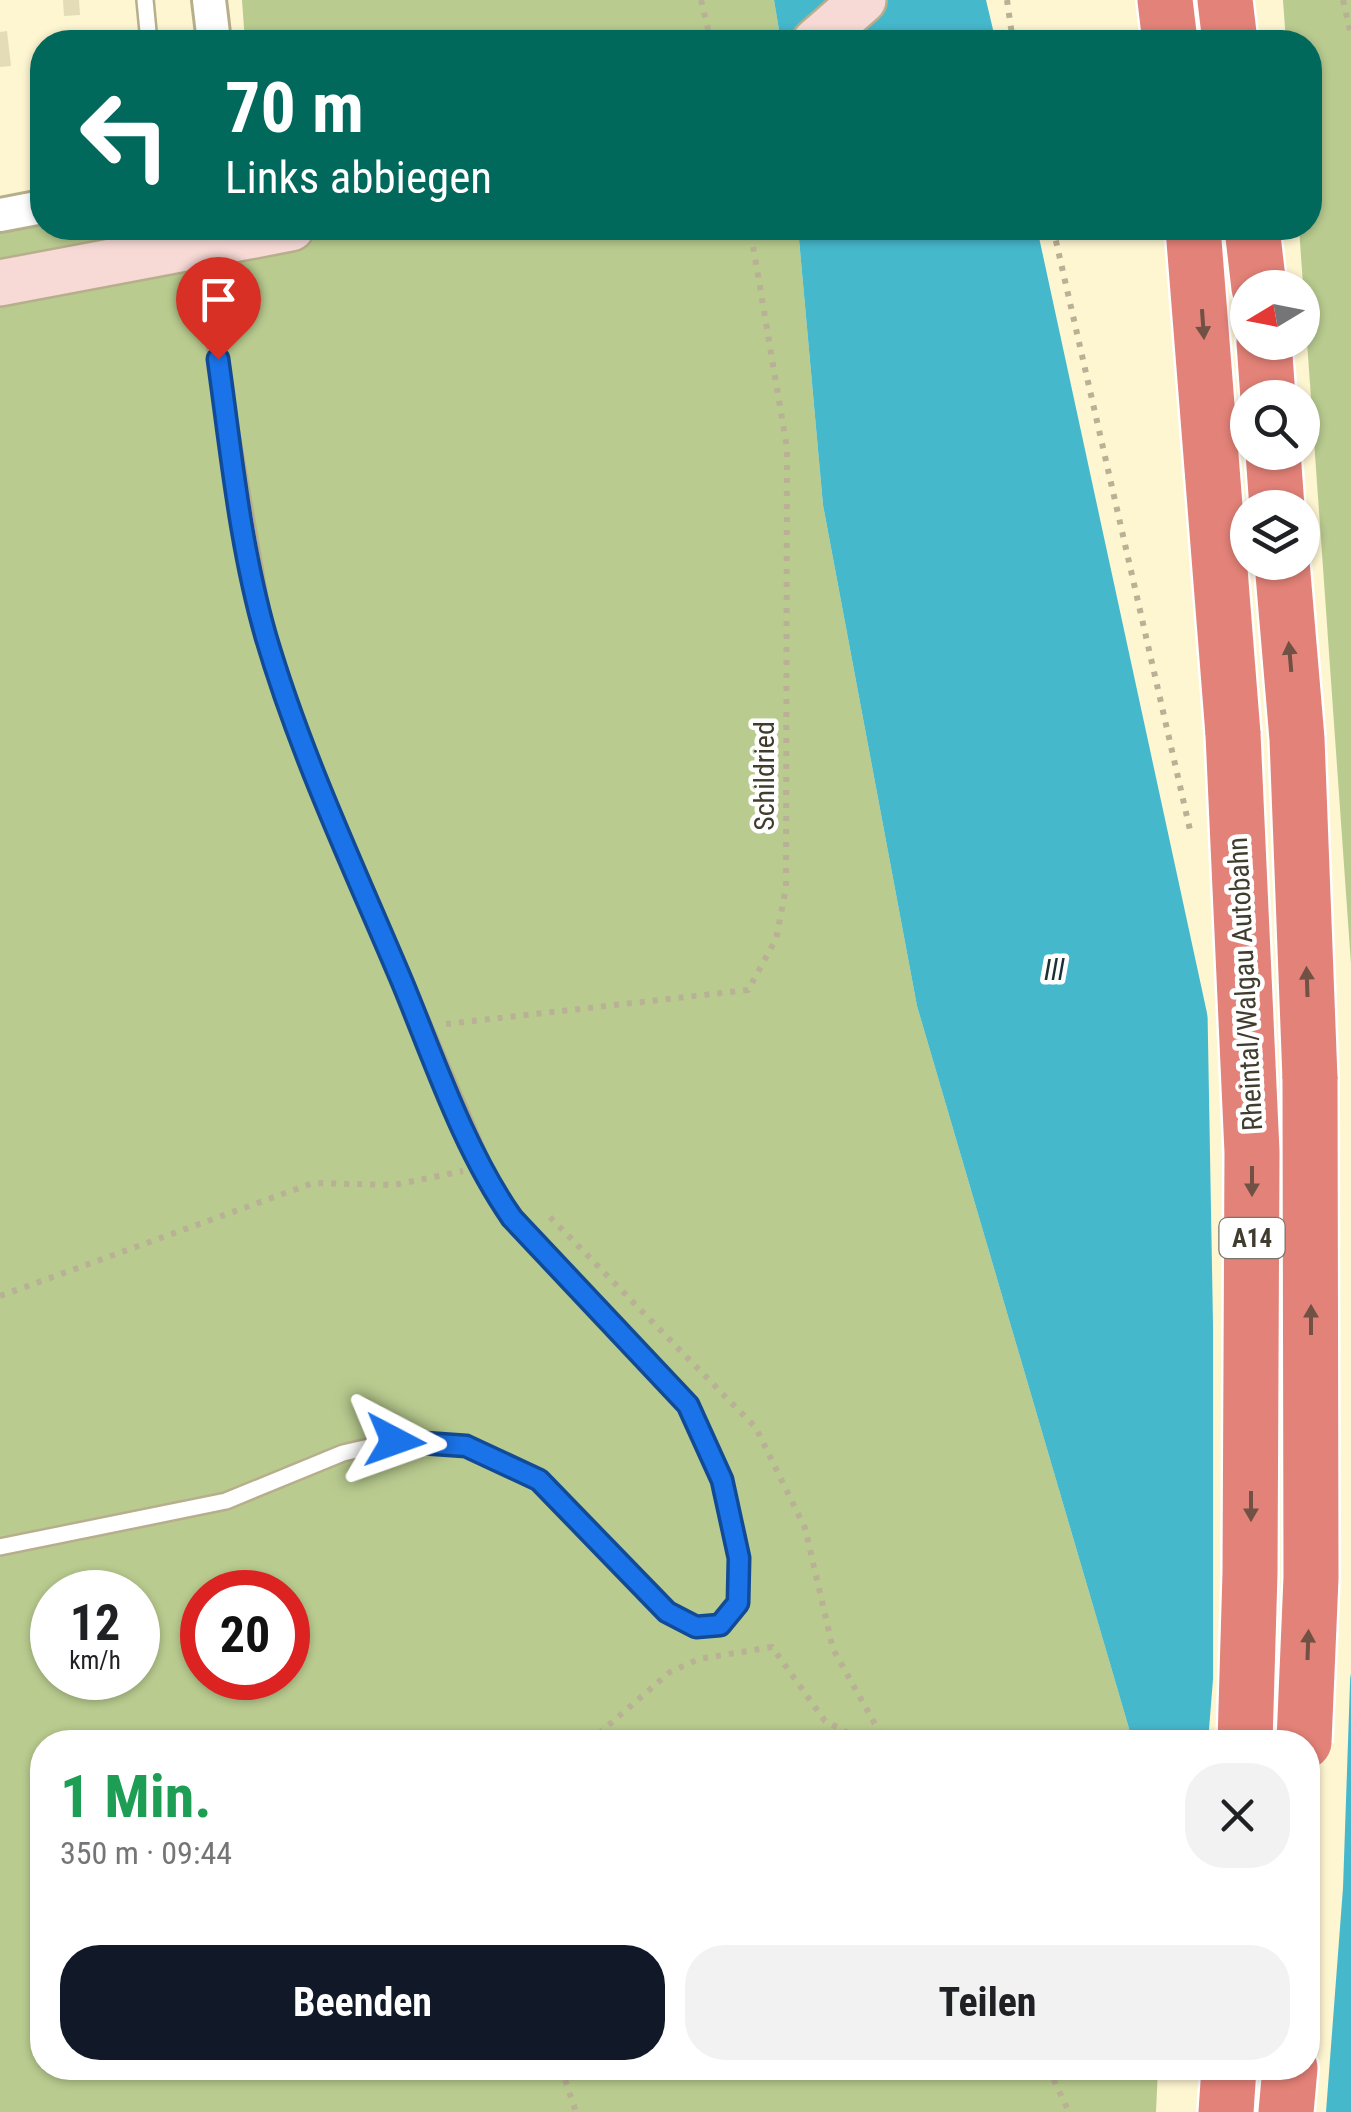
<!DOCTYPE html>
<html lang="de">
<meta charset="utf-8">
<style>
body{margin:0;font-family:"Roboto Condensed",sans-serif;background:#f2f2f2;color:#202124;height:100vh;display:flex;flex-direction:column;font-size:38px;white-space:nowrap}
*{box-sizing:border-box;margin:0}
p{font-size:32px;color:#757577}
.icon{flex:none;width:55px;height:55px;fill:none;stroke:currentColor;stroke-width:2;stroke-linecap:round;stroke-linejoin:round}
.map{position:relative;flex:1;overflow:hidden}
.details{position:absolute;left:30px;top:1730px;width:1290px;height:350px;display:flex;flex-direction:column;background:#fff;border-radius:40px;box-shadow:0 2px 8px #0004}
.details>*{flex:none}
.guide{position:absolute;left:30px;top:30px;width:1292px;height:210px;border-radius:40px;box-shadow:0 2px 8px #0004;background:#00695c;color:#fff;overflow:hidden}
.needle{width:65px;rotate:260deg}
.buttons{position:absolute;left:1230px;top:270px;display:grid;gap:20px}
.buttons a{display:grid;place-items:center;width:90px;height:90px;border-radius:50%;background:#fff;box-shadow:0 2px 8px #0004;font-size:50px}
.speed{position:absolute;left:30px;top:1570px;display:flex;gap:20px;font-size:50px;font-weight:700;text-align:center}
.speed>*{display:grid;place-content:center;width:130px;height:130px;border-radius:50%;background:#fff;box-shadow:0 2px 8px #0004;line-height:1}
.speed small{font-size:25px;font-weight:400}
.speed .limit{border:15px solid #d22;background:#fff;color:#111}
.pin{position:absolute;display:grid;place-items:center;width:85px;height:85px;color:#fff;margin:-102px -42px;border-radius:50% 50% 50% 0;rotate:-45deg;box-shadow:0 0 10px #0007}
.pin .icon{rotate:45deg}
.me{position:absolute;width:110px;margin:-55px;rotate:94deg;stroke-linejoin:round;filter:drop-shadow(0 0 8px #0008)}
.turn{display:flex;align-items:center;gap:35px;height:210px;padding:0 30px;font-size:45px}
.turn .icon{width:130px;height:130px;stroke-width:2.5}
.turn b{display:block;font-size:70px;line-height:85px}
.round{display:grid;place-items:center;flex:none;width:105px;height:105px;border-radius:40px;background:#f2f2f2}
.summary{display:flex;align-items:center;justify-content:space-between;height:170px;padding:0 30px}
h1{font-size:60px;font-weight:700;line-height:75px;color:#1e9e55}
.action{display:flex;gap:20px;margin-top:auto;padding:20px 30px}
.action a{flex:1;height:115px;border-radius:40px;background:#111827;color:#fff;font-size:40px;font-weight:700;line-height:115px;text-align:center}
.action a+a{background:#f2f2f2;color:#202124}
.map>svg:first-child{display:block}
</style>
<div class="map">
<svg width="1351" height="2112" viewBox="0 0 1351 2112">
<rect width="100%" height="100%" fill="#fef5d1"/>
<g fill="#b9cb8f" fill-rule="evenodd">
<path d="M 242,0 L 774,0 L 781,42 L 245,42 Z"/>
<path d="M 1283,0 L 1351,0 L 1351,964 L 1299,228 L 1310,228 L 1310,42 L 1286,42 Z"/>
<path d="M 42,207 L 42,228 L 798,228 L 823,505 L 917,1006 L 1133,1742 L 42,1742 L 42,2068 L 1158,2068 L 1156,2112 L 0,2112 L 0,215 ZM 52,1592 L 138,1592 L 138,1678 L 52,1678 ZM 202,1592 L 288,1592 L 288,1678 L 202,1678 Z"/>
</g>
<g fill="#46b8cc">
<path d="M 774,0 L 986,0 L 996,42 L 781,42 Z"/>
<path d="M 798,228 L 1037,228 L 1351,1678 L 1351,2112 L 1224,2112 L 1308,2068 L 1308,1742 L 1133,1742 L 917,1006 L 823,505 Z"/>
</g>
<path fill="#fef5d1" d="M 1207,983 L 1351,1654 L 1343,1888 L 1326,2112 L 1218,2112 L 1206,2068 L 1308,2068 L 1308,1742 L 1208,1742 L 1213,1679 L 1213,1324 Z"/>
<g fill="#e4dbb7">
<path d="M 63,0 L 79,0 L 80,15 L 64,16 Z"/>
<path d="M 7,31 L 11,66 L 0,67 L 0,32 Z"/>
</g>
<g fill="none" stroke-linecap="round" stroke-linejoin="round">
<defs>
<g id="service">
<path d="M 145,0 L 149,42"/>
<path d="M 0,1547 L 226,1501 L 343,1453 L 395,1441 L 466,1446 L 539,1480 L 667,1612 L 695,1627 L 721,1625 L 738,1603 L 739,1558 L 722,1480 L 688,1405 L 544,1253 L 493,1190 L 297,730 L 265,634 L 199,249"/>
</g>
<g id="minor">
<path d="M 209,0 L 214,42"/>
<path d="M 0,215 L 42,207"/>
</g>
<g id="secondary">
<path d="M 815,42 L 863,0"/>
<path d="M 0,283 L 291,228"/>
</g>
<g id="motorway">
<path d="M 1165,0 L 1170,42"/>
<path d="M 1225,0 L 1230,42"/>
<path d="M 1193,228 L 1233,734"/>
<path d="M 1252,228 L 1259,288"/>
<path d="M 1264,342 L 1268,398"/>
<path d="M 1273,452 L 1277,508"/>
<path d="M 1282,562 L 1297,739 L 1310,1079"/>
<path d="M 1226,2112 L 1229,2068"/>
<path d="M 1286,2112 L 1290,2068"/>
</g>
</defs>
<use href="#service" stroke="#b7af8c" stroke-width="20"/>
<use href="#minor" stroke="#b7af8c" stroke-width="38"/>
<use href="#secondary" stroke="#b7af8c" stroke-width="50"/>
<use href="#motorway" stroke="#fff" stroke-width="60"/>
<g stroke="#b9b195" stroke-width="6" stroke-dasharray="5 8" stroke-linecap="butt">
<path d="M 701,0 L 711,42"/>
<path d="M 1007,0 L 1013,42"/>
<path d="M 1343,0 L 1351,35"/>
<path d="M 1053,228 L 1190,830"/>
<path d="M 446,1024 L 748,990 L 776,939 L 786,888 L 787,448 L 750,228"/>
<path d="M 550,1217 L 756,1428 L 805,1528 L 833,1649 L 885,1742"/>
<path d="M 0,1296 L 313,1183 L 394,1185 L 463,1171"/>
<path d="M 589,1742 L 670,1672 L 699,1659 L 772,1647 L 825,1721 L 866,1742"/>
<path d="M 561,2068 L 576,2112"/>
<path d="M 1048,2068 L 1069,2112"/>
</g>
<use href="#service" stroke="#fff" stroke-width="15"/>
<use href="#minor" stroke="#fff" stroke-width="32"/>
<use href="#secondary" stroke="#f7dad6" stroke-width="45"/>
<use href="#motorway" stroke="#e38278" stroke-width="55"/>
<defs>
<g id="motorway-bridge">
<path d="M 1233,734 L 1252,1152 L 1250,1573 L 1245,1742"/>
<path d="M 1304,1742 L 1311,1578 L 1310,1079"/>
</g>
</defs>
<use href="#motorway-bridge" stroke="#fff" stroke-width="60" stroke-linecap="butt"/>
<use href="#motorway-bridge" stroke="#e38278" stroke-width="55"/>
</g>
<defs><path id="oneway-solid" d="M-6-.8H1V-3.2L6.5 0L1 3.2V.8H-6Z" transform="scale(2.5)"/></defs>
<g fill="#715144">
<use href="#oneway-solid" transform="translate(1203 324) rotate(86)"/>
<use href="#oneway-solid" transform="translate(1290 657) rotate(-95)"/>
<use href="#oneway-solid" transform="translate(1307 982) rotate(-92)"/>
<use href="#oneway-solid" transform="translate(1252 1181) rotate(90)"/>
<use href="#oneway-solid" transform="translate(1311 1320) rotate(-90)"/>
<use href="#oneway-solid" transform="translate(1251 1506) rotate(90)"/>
<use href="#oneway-solid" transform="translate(1308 1645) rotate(-88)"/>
</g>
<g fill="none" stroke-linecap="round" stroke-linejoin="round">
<defs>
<path id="route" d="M 218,359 C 231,451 240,547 266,637 C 301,756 355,870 403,984 C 435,1062 464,1149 512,1218 L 688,1405 L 722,1480 L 739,1558 L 738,1603 L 720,1625 L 696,1627 L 667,1612 L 539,1480 L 466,1446 L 395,1441"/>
</defs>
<use href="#route" stroke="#114b97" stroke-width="25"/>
<use href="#route" stroke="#1a73e8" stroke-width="18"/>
</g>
<g text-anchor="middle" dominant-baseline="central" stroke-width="9" stroke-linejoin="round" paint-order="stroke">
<rect fill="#fff" stroke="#79766d" stroke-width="2.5" x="1219.5" y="1218" width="65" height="40" rx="8"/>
<g font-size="25" font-weight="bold" fill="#403c2e">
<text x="1252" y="1238">A14</text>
</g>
<g font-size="28" fill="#403c2e" stroke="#fff">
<text transform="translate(764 776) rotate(-90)">Schildried</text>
<text transform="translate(1245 984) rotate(-93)">Rheintal/Walgau Autobahn</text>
</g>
<g font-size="30" font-style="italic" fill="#1c3034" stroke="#fff">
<text x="1054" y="969">Ill</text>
</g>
</g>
</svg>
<div class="buttons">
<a><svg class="needle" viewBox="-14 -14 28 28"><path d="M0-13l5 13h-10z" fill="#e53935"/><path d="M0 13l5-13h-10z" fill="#757577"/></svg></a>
<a><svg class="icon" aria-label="search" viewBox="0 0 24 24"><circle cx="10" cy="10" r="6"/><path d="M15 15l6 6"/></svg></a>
<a><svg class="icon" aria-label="layers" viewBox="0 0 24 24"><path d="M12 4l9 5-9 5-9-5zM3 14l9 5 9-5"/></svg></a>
</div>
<div class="speed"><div>12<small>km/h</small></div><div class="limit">20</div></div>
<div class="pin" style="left:218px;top:359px;background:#d93025"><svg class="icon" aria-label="arrive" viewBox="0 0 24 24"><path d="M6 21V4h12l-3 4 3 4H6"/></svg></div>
<svg class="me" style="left:395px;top:1441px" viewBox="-20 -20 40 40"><path d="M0-17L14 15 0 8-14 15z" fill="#1a73e8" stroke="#fff" stroke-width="4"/></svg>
<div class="guide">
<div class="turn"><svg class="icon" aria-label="left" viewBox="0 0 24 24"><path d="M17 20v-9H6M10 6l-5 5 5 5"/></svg><div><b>70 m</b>Links abbiegen</div></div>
</div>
<section class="details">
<div class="summary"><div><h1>1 Min.</h1><p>350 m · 09:44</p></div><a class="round"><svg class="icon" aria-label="close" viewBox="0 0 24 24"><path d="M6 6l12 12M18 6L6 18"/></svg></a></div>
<div class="action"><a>Beenden</a><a>Teilen</a></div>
</section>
</div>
